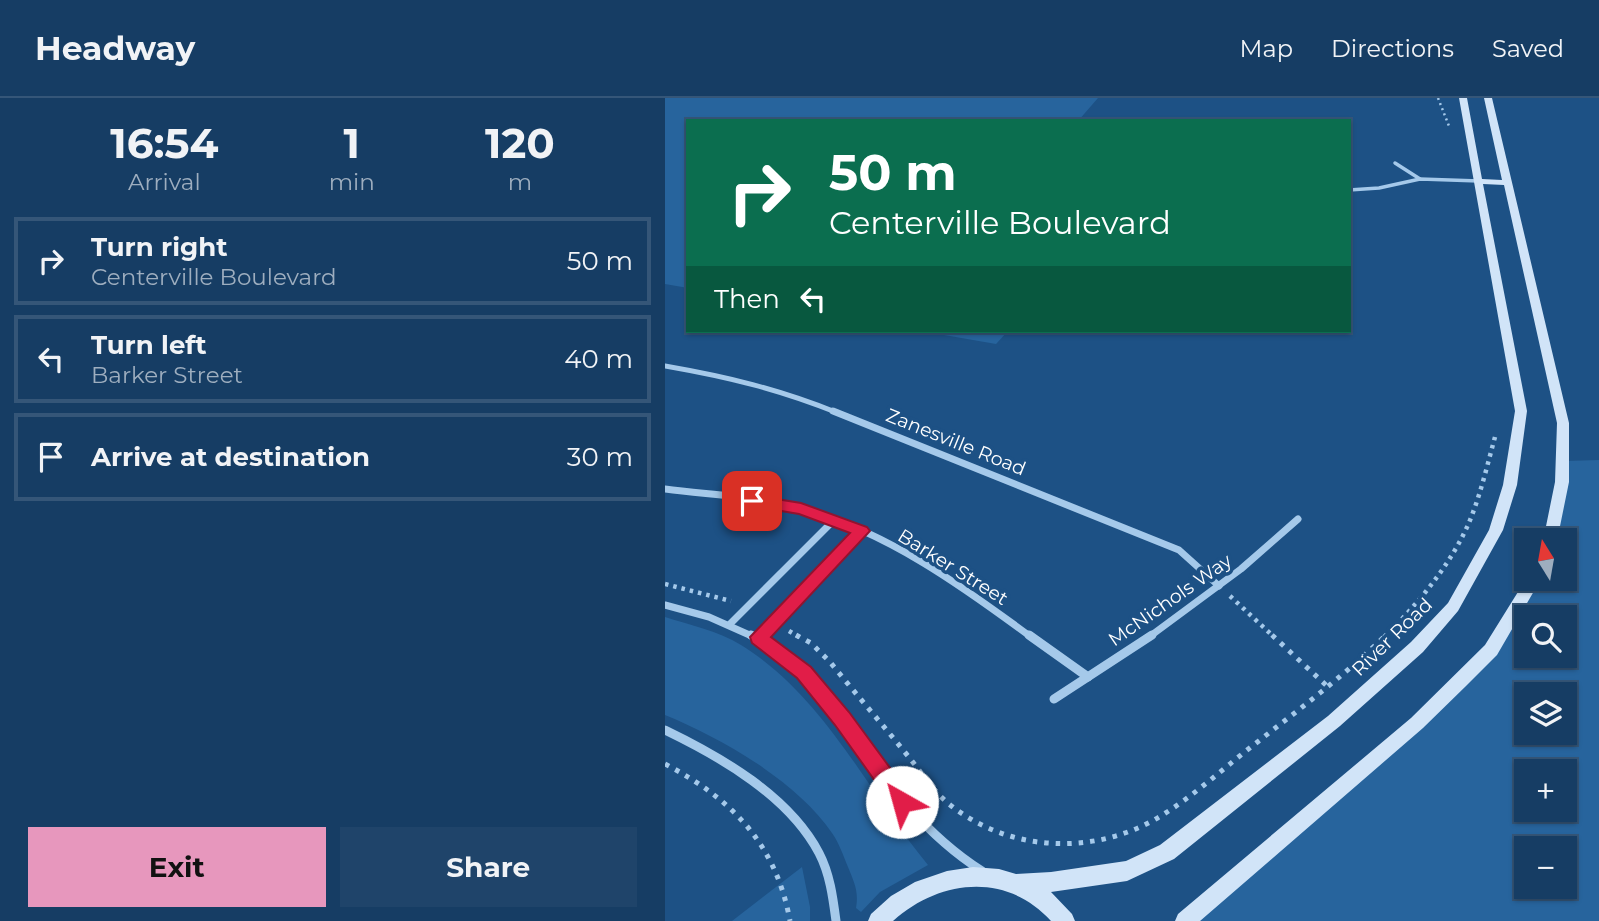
<!DOCTYPE html>
<meta charset="utf-8">
<style>
body{margin:0;font-family:Montserrat,sans-serif;background:#1f446a;color:#f1f3f6;height:100vh;display:flex;flex-direction:column;font-size:26px;white-space:nowrap}
*{box-sizing:border-box;margin:0}
p{font-size:23px;color:#9eaebf}
.icon{flex:none;width:38px;height:38px;fill:none;stroke:currentColor;stroke-width:2;stroke-linecap:round;stroke-linejoin:round}
.map{position:relative;flex:1;overflow:hidden}
.side{display:flex;flex-direction:column;background:#163d64;width:665px}
.side>*{flex:none}
.banner{position:absolute;left:21px;top:21px;width:665px;height:214px;border-radius:0px;box-shadow:0 2px 5px #0004,0 0 0 2px #355678;background:#0b6e4f;color:#fff;overflow:hidden}
.needle{width:46px;rotate:349deg}
.tools{position:absolute;left:849px;top:430px;display:grid;gap:14px}
.tools a{display:grid;place-items:center;width:63px;height:63px;border-radius:0px;background:#163d64;box-shadow:0 2px 5px #0004,0 0 0 2px #355678;font-size:35px}
.pin{position:absolute;display:grid;place-items:center;width:60px;height:60px;color:#fff;margin:-30px;border-radius:14px;box-shadow:0 4px 10px #0006}
.me{position:absolute;width:77px;margin:-38px;rotate:322deg;stroke-linejoin:round;filter:drop-shadow(0 0 5px #0008)}
.turn{display:flex;align-items:center;gap:24px;height:147px;padding:0 28px;font-size:32px}
.turn .icon{width:91px;height:91px;stroke-width:2.5}
.turn b{display:block;font-size:49px;line-height:60px}
.then{display:flex;align-items:center;height:66px;padding:0 28px;background:#0003;gap:14px;font-size:26px}
.eta{display:flex;justify-content:space-evenly;align-items:center;height:119px;text-align:center}
.eta b{font-size:42px;font-weight:700;line-height:49px}
.cta{display:flex;gap:14px;margin-top:auto;padding:14px 28px}
.cta a{flex:1;height:80px;border-radius:0px;background:#e797bd;color:#111;font-size:28px;font-weight:700;line-height:80px;text-align:center}
.cta a+a{background:#1f446a;color:#f1f3f6}
ul{padding:0;list-style:none}
li{display:flex;align-items:center;gap:21px;height:88px;margin:0 14px 10px;padding:0 14px;border:4px solid #355678;border-radius:0px}
li div{flex:1}
li b{display:block;font-size:26px}
li em{font-style:normal}
header{display:flex;align-items:center;gap:42px;box-sizing:border-box;height:98px;padding:0 35px;background:#163d64;border-bottom:2px solid #355678}
header strong{font-size:33px}
nav{display:flex;gap:38px;margin-inline-start:auto;font-size:24px}
main{display:flex;flex:1;min-height:0}
.map>svg:first-child{display:block}
</style>
<header>
<strong>Headway</strong>
<nav><a>Map</a><a>Directions</a><a>Saved</a></nav>
</header>
<main>
<section class="side">
<div class="eta">
<div><b>16:54</b><p>Arrival</p></div>
<div><b>1</b><p>min</p></div>
<div><b>120</b><p>m</p></div>
</div>
<ul>
<li><svg class="icon" aria-label="right" viewBox="0 0 24 24"><path d="M7 20v-9h11M14 6l5 5-5 5"/></svg><div><b>Turn right</b><p>Centerville Boulevard</p></div><em>50 m</em></li>
<li><svg class="icon" aria-label="left" viewBox="0 0 24 24"><path d="M17 20v-9H6M10 6l-5 5 5 5"/></svg><div><b>Turn left</b><p>Barker Street</p></div><em>40 m</em></li>
<li><svg class="icon" aria-label="arrive" viewBox="0 0 24 24"><path d="M6 21V4h12l-3 4 3 4H6"/></svg><div><b>Arrive at destination</b></div><em>30 m</em></li>
</ul>
<div class="cta"><a>Exit</a><a>Share</a></div>
</section>
<div class="map">
<svg width="934" height="823" viewBox="0 0 934 823">
<rect width="100%" height="100%" fill="#1d5185"/>
<g fill="#27649d" fill-rule="evenodd">
<path d="M 0,0 L 433,0 L 413,23 L 23,23 L 23,190 L 0,186 Z"/>
<path d="M 256,233 L 343,233 L 331,246 Z"/>
<path d="M 934,362 L 934,823 L 520,823 L 795,583 L 869,481 L 900,481 L 900,443 L 885,443 L 900,363 ZM 861,520 L 900,520 L 900,558 L 861,558 ZM 861,597 L 900,597 L 900,635 L 861,635 ZM 861,674 L 900,674 L 900,712 L 861,712 ZM 861,751 L 900,751 L 900,789 L 861,789 Z"/>
<path d="M 0,519 C 25,527 53,533 76,547 C 159,598 203,694 263,767 L 215,794 L 196,814 L 191,810 C 194,793 189,784 183,769 C 178,757 174,745 167,735 C 132,683 56,640 0,617 Z"/>
<path d="M 137,769 L 145,809 L 145,823 L 67,823 Z"/>
</g>
<g fill="none" stroke-linecap="round" stroke-linejoin="round">
<path stroke="#a5c9ea" stroke-width="2.5" stroke-dasharray="2 3.5" stroke-linecap="butt" d="M 773,0 L 784,28"/>
<g stroke="#a5c9ea" stroke-width="4.5" stroke-dasharray="3.5 5" stroke-linecap="butt">
<path d="M 0,486 L 66,503"/>
<path d="M 565,498 L 609,539"/>
<path d="M 124,533 L 134,539"/>
<path d="M 719,539 C 752,507 784,469 803,427 C 815,399 822,368 830,339"/>
</g>
<g stroke="#a5c9ea" stroke-width="5" stroke-dasharray="4.5 7" stroke-linecap="butt">
<path d="M 131,537 L 146,545 L 165,564 C 191,596 217,626 243,658 C 256,674 268,693 284,706 C 342,753 424,758 489,722 C 524,702 554,674 586,649 C 632,613 679,578 721,537"/>
<path d="M 607,537 L 663,589"/>
<path d="M 0,666 C 67,701 111,746 125,823"/>
</g>
<g stroke="#a5c9ea" stroke-width="3.5">
<path d="M 730,65 L 755,81"/>
<path d="M 684,92 L 714,90 L 755,81 L 814,83"/>
</g>
<path stroke="#a5c9ea" stroke-width="5" d="M 0,268 C 63,279 113,291 173,315"/>
<g stroke="#a5c9ea" stroke-width="7">
<path d="M 168,313 L 514,452 L 554,488"/>
<path d="M 0,391 C 46,397 93,398 138,411 C 222,434 297,488 366,539"/>
<path d="M 0,507 L 44,519 L 89,539"/>
<path d="M 65,526 L 169,422"/>
<path d="M 94,539 L 197,433"/>
<path d="M 484,539 L 576,471 L 633,421"/>
</g>
<g stroke="#a5c9ea" stroke-width="9">
<path d="M 86,537 L 122,561 L 155,593 C 205,659 246,728 317,773"/>
<path d="M 364,537 L 423,579"/>
<path d="M 94,539 L 96,537"/>
<path d="M 389,601 L 487,537"/>
<path d="M 0,632 C 56,659 124,698 154,755 C 165,776 168,800 171,823"/>
</g>
<g fill="#d1e4f8" fill-rule="evenodd">
<path d="M 794,0 L 802,0 L 817,81 L 837,82 L 819,0 L 827,0 L 904,325 L 904,384 L 892,443 L 878,443 L 890,384 L 892,325 L 839,87 L 818,86 L 862,313 L 852,387 L 838,432 L 793,513 L 758,554 L 675,628 L 509,761 L 462,783 L 386,794 L 407,816 L 410,823 L 386,823 C 342,774 275,781 228,823 L 203,823 L 206,816 L 226,798 L 250,784 L 282,773 L 308,769 L 334,771 L 351,776 L 386,774 L 461,763 L 495,747 L 663,618 L 746,544 L 783,505 L 824,432 L 838,387 L 850,313 Z"/>
<path d="M 861,481 L 876,481 L 832,557 L 801,588 L 758,630 L 535,823 L 510,823 L 513,816 L 746,620 L 820,547 Z"/>
</g>
</g>
<path fill="#e11d48" stroke="#92132f" stroke-width="2" d="M 87,397 L 136,405 L 202,429 L 205,433 L 106,539 L 146,569 L 184,614 L 245,697 L 248,704 L 245,711 L 237,714 L 230,711 L 170,627 L 132,580 L 87,545 L 85,539 L 185,435 L 134,416 L 81,407 L 79,403 Z"/>
<g text-anchor="middle" dominant-baseline="central" stroke-width="7" stroke-linejoin="round" paint-order="stroke">
<g font-size="19" fill="#fff" stroke="#1d5185">
<text transform="translate(291 344) rotate(22)">Zanesville Road</text>
<text transform="translate(288 469) rotate(32)">Barker Street</text>
<text transform="translate(505 502) rotate(-35)">McNichols Way</text>
<text transform="translate(727 539) rotate(-44)">River Road</text>
</g>
</g>
</svg>
<div class="tools">
<a><svg class="needle" viewBox="-14 -14 28 28"><path d="M0-13l5 13h-10z" fill="#e53935"/><path d="M0 13l5-13h-10z" fill="#9eaebf"/></svg></a>
<a><svg class="icon" aria-label="search" viewBox="0 0 24 24"><circle cx="10" cy="10" r="6"/><path d="M15 15l6 6"/></svg></a>
<a><svg class="icon" aria-label="layers" viewBox="0 0 24 24"><path d="M12 4l9 5-9 5-9-5zM3 14l9 5 9-5"/></svg></a>
<a>+</a>
<a>−</a>
</div>
<div class="pin" style="left:87px;top:403px;background:#d93025"><svg class="icon" aria-label="arrive" viewBox="0 0 24 24"><path d="M6 21V4h12l-3 4 3 4H6"/></svg></div>
<svg class="me" style="left:237px;top:704px" viewBox="-20 -20 40 40"><circle r="19" fill="#fff"/><path d="M0-13L10 11 0 6-10 11z" fill="#e11d48"/></svg>
<div class="banner">
<div class="turn"><svg class="icon" aria-label="right" viewBox="0 0 24 24"><path d="M7 20v-9h11M14 6l5 5-5 5"/></svg><div><b>50 m</b>Centerville Boulevard</div></div>
<div class="then">Then<svg class="icon" aria-label="left" viewBox="0 0 24 24"><path d="M17 20v-9H6M10 6l-5 5 5 5"/></svg></div>
</div>
</div>
</main>
